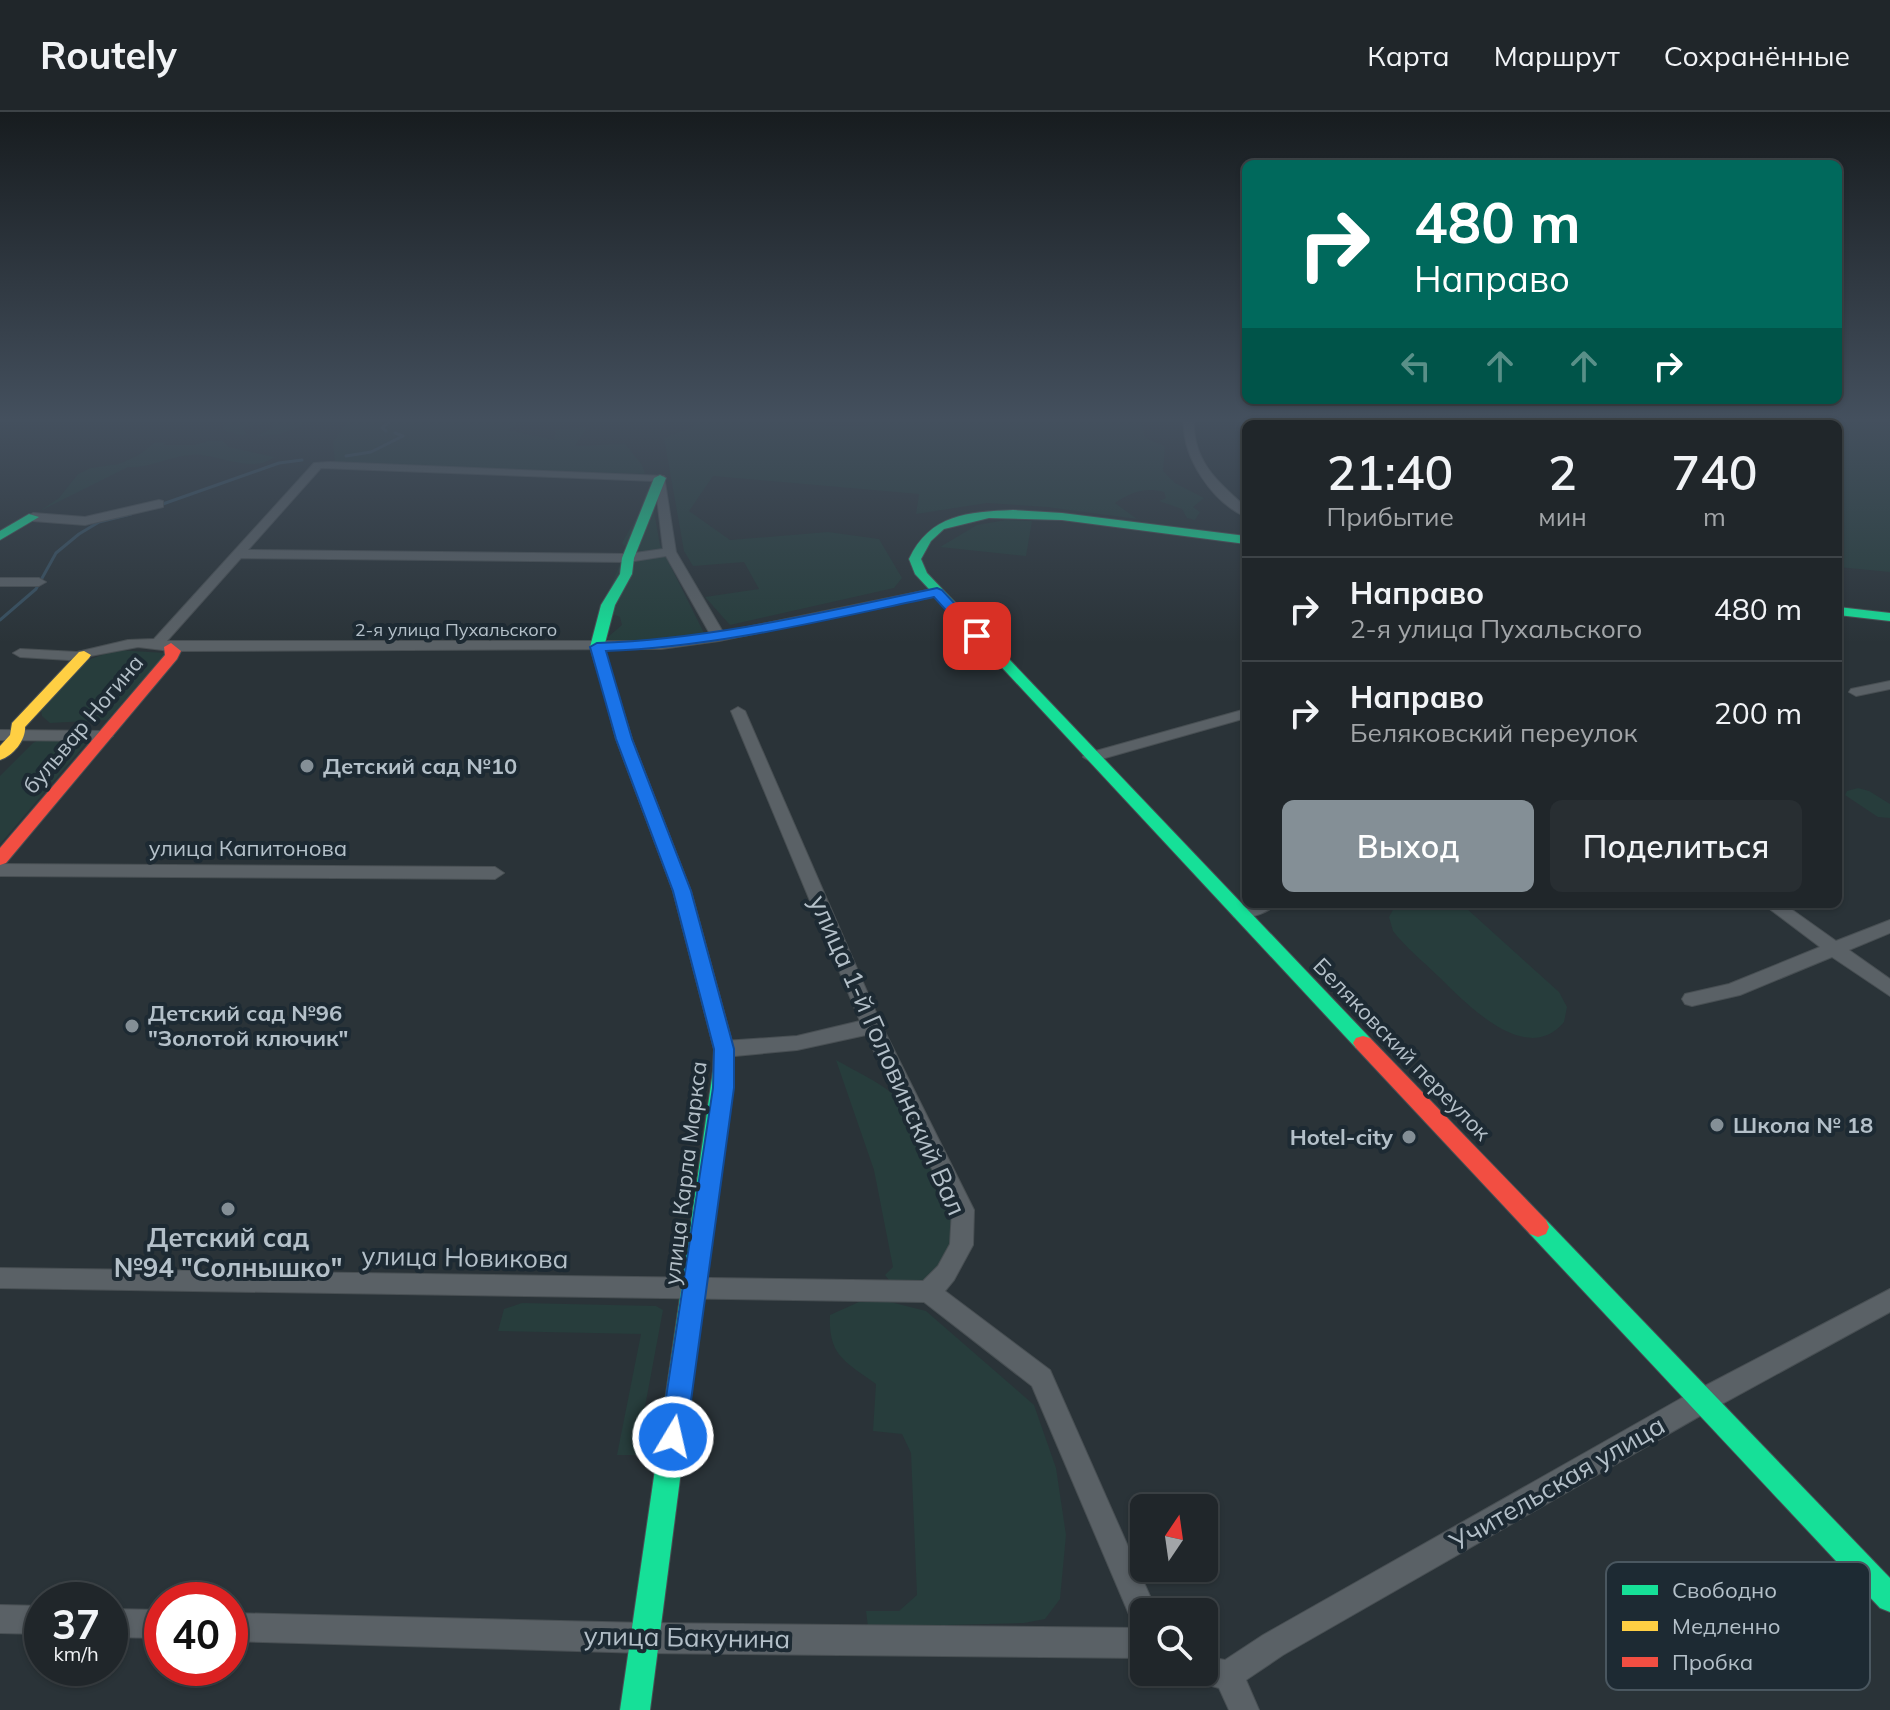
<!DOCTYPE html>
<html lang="ru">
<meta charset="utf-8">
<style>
body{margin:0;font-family:Mulish,sans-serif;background:#282e32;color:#f1f3f6;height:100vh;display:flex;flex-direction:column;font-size:30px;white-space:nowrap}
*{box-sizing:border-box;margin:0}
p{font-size:26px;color:#a2a5a8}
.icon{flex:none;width:44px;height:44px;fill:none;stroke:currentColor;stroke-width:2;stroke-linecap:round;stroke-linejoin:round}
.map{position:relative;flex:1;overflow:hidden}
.details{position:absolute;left:1242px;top:308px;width:600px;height:488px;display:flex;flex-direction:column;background:#20262a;border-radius:12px;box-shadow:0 2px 6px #0004,0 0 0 2px #3d4347}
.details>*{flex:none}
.guide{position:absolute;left:1242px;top:48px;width:600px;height:244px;border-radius:12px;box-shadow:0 2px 6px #0004,0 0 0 2px #3d4347;background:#00695c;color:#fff;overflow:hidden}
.needle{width:52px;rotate:13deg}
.buttons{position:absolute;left:1130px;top:1382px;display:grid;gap:16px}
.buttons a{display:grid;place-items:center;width:88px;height:88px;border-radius:12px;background:#20262a;box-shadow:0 2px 6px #0004,0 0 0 2px #3d4347;font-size:40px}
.speed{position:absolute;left:24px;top:1470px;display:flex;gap:16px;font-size:40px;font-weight:700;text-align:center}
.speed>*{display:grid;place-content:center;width:104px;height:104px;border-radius:50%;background:#20262a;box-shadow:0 2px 6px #0004,0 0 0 2px #3d4347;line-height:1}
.speed small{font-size:20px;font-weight:400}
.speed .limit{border:12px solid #d22;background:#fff;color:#111}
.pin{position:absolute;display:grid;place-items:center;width:68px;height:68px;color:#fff;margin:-34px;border-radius:16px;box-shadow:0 4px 12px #0006}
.me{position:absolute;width:88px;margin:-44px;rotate:9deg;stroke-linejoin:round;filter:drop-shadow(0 0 6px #0008)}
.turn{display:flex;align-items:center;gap:28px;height:168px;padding:0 40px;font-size:36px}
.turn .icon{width:104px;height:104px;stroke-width:2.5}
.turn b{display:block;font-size:56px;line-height:68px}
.lanes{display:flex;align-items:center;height:76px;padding:0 40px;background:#0003;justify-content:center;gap:40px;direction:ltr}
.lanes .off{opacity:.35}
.eta{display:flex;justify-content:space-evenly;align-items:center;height:136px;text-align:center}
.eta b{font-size:48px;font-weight:600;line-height:56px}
.action{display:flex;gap:16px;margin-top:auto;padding:16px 40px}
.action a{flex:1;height:92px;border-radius:12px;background:#848f96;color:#fff;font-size:32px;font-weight:600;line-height:92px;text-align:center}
.action a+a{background:#282e32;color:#f1f3f6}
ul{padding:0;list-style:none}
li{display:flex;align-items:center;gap:24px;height:104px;padding:0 40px;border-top:2px solid #3d4347}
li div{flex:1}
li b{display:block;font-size:30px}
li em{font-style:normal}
header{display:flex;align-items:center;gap:48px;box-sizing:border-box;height:112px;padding:0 40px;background:#20262a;border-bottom:2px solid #3d4347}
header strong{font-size:38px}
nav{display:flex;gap:44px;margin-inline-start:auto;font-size:28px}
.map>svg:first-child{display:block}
</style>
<header>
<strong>Routely</strong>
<nav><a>Карта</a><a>Маршрут</a><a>Сохранённые</a></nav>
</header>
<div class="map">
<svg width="1890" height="1598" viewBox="0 0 1890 1598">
<rect width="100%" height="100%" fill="#2a3338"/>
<g fill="#273d3c">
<path d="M 223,307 L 312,307 C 298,318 275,325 256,324 L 274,316 L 269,311 L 243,315 L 246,322 L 243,324 L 223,318 Z"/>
<path d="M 350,307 L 527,307 L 507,318 L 554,328 L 556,318 L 587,315 L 575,334 L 625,332 L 642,353 L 645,362 L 335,351 L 333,330 Z"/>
<path d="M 697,307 L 778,307 L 828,314 L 868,314 L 868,310 L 829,307 L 1140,307 L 1145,326 L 1165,334 L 1163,359 L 1175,371 L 1204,386 L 1193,395 L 1200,400 L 1195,408 L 1187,406 L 1182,397 L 1159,389 L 1166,386 L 1164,380 C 1144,375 1132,380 1115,391 L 1137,407 L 1047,395 L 987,391 L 916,402 L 919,382 L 713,364 L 689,399 L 730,428 L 828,420 L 879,427 L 902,466 L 894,476 L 730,513 L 705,485 L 759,477 L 744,450 L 693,454 L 684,439 L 664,326 L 693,315 Z"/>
<path d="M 1450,307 L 1658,307 L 1666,312 L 1451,312 Z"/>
<path d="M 1761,307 L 1855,307 L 1890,315 L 1890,460 L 1838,455 L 1838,312 L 1790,312 Z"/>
<path d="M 208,329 L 223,329 L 229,335 L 274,345 C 255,361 223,345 201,343 C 173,341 152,357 128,355 L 40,399 L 59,386 L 78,362 L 91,356 L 119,352 L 139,343 L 154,331 L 167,330 L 163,333 L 195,333 Z"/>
<path d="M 650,378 L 660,433 L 704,521 C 676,535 637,530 607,531 L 608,525 L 622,513 L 620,505 L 601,497 L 627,436 L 622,431 L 638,403 L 646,380 Z"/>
<path d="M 1006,408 L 1032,409 L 1026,444 L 940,435 L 977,413 Z"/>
<path d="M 116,538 L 166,541 L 107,608 L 50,611 L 42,604 L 41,598 L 85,549 Z"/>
<path d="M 49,623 L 88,624 L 87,630 L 0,732 L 0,664 L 33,631 Z"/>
<path d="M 1858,676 L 1869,679 L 1890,692 L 1890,706 L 1878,705 L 1845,683 L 1847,679 Z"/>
<path d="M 1396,792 L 1459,792 L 1466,796 L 1559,880 L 1567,895 L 1564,910 C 1526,956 1465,890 1438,864 C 1423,849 1406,836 1393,819 L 1389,805 Z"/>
<path d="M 836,948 C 855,959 878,969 894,983 C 926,1010 969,1105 946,1145 C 939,1156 926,1166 915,1175 L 893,1173 L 885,1163 L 893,1155 L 874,1058 Z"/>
<path d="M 870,1185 L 926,1199 L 1034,1293 L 1056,1356 L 1066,1423 L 1060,1487 L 1045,1507 L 1024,1511 L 868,1515 L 866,1499 L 899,1499 L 917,1483 L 911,1341 L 902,1322 L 873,1319 L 876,1272 C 846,1250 828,1244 830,1203 Z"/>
<path d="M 522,1191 L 656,1194 L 663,1198 L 636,1343 L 617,1343 L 641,1222 L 498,1219 L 504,1197 Z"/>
</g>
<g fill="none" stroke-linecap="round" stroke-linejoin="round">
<g stroke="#385060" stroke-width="3">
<path d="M 386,319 L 382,316 L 393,307"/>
<path d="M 346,344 L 371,340 L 403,324 L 395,321"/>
<path d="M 160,393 L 279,351 L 302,348"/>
<path d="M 0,508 L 36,477 L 56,441 L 79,422 L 99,410 L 131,402"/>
</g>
<defs>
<g id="street">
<path d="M 1184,307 L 1194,307 C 1192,348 1217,370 1246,395 L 1246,405 C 1212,390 1181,344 1184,307 Z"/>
<path d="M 330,350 L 664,364 L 676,440 L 723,520 L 937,476 L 944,480 L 937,484 L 719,529 L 661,537 L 171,539 L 138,535 L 69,548 L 20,545 L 13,541 L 20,537 L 77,540 L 128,528 L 154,527 L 314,351 ZM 321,356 L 655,369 L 663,437 L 628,442 L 248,438 ZM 666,444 L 710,522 L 661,529 L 167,529 L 241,446 L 628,450 Z"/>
<path d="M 159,388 L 163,389 L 163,395 L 85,413 L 33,409 L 27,405 L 33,401 L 85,405 Z"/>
<path d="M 0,466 L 39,466 L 46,470 L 39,474 L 0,474 Z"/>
<path d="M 1890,569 L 1890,577 L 1856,584 L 1849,580 L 1851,577 Z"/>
<path d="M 738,595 L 745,599 L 882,914 L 974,1098 L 973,1133 L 954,1168 L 945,1179 L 1050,1258 L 1157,1500 L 1144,1500 L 1144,1546 L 645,1541 L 230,1529 L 230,1501 L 645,1511 L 1139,1516 L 1134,1514 L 1032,1274 L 924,1190 L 0,1176 L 0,1156 L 923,1169 L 938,1154 L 950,1132 L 952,1098 L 866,923 L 797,938 L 724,945 L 717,942 L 714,937 L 717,932 L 724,929 L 797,924 L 860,909 L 731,599 Z"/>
<path d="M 1246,597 L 1246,606 L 1091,650 L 1083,645 L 1085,642 Z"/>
<path d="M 0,618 L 105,619 L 113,624 L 105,629 L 0,628 Z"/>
<path d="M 0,752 L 495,755 L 504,761 L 495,767 L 0,764 Z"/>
<path d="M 1248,792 L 1276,792 C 1268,801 1245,809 1234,805 L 1231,801 L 1234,797 Z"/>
<path d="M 1763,792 L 1784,792 L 1836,829 L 1890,808 L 1890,821 L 1849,838 L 1890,867 L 1890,884 L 1832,845 L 1740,883 L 1692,894 L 1685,892 L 1682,887 L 1685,882 L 1729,872 L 1820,835 Z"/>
<path d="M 1890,1177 L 1890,1200 L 1698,1305 L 1283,1543 L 1246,1568 L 1259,1598 L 1229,1598 L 1219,1576 L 1194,1569 L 1190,1560 L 1204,1560 L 1204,1544 L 1225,1548 L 1263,1523 L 1680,1287 Z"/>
<path d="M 0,1493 L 42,1494 L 42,1522 L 0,1521 Z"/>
<path d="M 110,1497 L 162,1498 L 162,1526 L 110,1525 Z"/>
</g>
<g id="fast">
<path d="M 660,363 L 666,366 L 634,446 L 632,462 L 615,493 L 604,535 L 617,578 L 610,582 L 603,578 L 590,535 L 601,493 L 620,462 L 622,446 L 654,366 Z"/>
<path d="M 1013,398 L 1062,401 L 1246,424 L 1246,432 L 1062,408 L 989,406 L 944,417 L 931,429 L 921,447 L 927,461 L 1370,926 L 1373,931 L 1370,936 L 1356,936 L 915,462 L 909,447 C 930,402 968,400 1013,398 Z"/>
<path d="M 29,402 L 39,405 L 0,428 L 0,419 Z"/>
<path d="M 1838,495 L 1890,501 L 1890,509 L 1838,503 Z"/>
<path d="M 723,951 L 730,954 L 733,959 L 650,1598 L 620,1598 L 713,959 L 716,954 Z"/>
<path d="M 1538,1105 L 1546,1108 L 1890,1466 L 1890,1500 L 1880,1496 L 1530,1122 L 1527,1115 L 1530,1108 Z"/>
</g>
<g id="slow">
<path d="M 84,539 L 91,543 L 89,546 L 25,615 C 26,628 13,644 0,648 L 0,634 L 10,623 L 12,611 L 79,540 Z"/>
<path d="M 610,574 L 617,578 L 632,627 L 691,779 L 734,937 L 730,964 L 723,967 L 716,964 L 713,959 L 714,937 L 673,779 L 616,627 L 603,578 Z"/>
</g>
<g id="jam">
<path d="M 171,531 L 181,539 L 177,547 L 6,751 L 0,753 L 0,736 L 165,543 L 164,535 Z"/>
<path d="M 1363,924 L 1370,926 L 1546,1108 L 1549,1115 L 1546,1122 L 1538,1125 L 1530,1122 L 1356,936 L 1353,931 L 1356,926 Z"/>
</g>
</defs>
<use href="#street" stroke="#484f53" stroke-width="2"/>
<use href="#fast" stroke="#484f53" stroke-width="2"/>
<use href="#slow" stroke="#484f53" stroke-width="2"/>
<use href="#jam" stroke="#484f53" stroke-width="2"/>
<use href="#street" fill="#5a6166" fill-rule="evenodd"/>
<use href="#fast" fill="#16e098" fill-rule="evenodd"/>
<use href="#slow" fill="#ffcf43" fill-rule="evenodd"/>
<use href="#jam" fill="#f24e42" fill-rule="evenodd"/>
</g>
<linearGradient id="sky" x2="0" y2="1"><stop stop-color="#171c1f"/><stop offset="0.58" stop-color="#44505e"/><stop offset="1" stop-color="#44505e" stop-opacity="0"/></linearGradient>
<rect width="1890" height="531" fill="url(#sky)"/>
<path fill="#1a73e8" stroke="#114b97" stroke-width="2" d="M 937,476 L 942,478 L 982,521 L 982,527 L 972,527 L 934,485 C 825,508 717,535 606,539 L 632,627 L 691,779 L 734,937 L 734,976 L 686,1325 L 682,1334 L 673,1337 L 664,1334 L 660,1325 L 713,976 L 714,937 L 673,779 L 616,627 L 590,535 L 597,531 C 713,527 824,500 937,476 Z"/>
<g fill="#848f96" stroke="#1d2a33" stroke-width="3">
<circle cx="307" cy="654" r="8"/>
<circle cx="132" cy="914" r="8"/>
<circle cx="1717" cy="1013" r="8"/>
<circle cx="1409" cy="1025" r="8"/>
<circle cx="228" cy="1097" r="8"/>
</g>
<g text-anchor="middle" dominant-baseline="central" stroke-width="8" stroke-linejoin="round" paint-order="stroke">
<g font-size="18" fill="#b4c0c9" stroke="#1d2a33">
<text x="456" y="517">2-я улица Пухальского</text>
</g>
<g font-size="22" fill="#b4c0c9" stroke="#1d2a33">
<text transform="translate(83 612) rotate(-50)">бульвар Ногина</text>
<text x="248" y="736">улица Капитонова</text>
<text transform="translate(1402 937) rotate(46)">Беляковский переулок</text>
<text transform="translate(685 1061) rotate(-83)">улица Карла Маркса</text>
</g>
<g font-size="22" font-weight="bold" fill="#b4c0c9" stroke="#1d2a33" text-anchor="start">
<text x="323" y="654">Детский сад №10</text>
<text x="148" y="901">Детский сад №96<tspan x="148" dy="25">"Золотой ключик"</tspan></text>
<text x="1733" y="1013">Школа № 18</text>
<text x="1393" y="1025" text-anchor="end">Hotel-city</text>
</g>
<g font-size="26" fill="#b4c0c9" stroke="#1d2a33">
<text transform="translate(888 943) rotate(66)">улица 1-й Головинский Вал</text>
<text transform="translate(465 1145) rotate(1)">улица Новикова</text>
<text transform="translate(1557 1371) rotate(-30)">Учительская улица</text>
<text transform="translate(687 1525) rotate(1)">улица Бакунина</text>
</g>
<g font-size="26" font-weight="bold" fill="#b4c0c9" stroke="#1d2a33">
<text x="228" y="1125">Детский сад<tspan x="228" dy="30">№94 "Солнышко"</tspan></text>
</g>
</g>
<rect x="1606" y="1450" width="264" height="128" rx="12" fill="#1d2a33" stroke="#4a5760" stroke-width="2"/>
<rect x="1622" y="1473" width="36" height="10" fill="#16e098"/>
<rect x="1622" y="1509" width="36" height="10" fill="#ffcf43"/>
<rect x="1622" y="1545" width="36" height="10" fill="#f24e42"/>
<g font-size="22" fill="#b4c0c9">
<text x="1672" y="1486">Свободно</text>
<text x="1672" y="1522">Медленно</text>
<text x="1672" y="1558">Пробка</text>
</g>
</svg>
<div class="buttons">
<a><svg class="needle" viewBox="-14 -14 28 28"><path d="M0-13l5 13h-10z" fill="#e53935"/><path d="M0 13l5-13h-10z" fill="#a2a5a8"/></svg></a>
<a><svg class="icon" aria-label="search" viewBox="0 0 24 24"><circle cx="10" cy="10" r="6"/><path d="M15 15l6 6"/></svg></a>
</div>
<div class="speed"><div>37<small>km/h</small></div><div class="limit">40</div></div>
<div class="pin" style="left:977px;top:524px;background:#d93025"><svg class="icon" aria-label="arrive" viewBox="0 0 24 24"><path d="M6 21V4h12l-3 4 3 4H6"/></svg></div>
<svg class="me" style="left:673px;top:1325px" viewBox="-20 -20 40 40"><circle r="17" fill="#1a73e8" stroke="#fff" stroke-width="3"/><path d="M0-11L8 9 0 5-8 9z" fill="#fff"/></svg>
<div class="guide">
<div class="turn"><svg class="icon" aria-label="right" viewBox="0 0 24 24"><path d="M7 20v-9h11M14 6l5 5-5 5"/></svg><div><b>480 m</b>Направо</div></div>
<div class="lanes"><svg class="icon off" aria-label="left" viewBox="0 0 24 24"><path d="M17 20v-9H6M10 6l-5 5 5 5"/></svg><svg class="icon off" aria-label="ahead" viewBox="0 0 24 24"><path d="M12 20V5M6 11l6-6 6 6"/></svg><svg class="icon off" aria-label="ahead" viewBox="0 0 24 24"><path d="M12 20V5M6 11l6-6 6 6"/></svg><svg class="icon" aria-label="right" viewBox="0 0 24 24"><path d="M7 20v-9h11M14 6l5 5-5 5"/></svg></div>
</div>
<section class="details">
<div class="eta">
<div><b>21:40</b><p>Прибытие</p></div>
<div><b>2</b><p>мин</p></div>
<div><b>740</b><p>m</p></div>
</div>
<ul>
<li><svg class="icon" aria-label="right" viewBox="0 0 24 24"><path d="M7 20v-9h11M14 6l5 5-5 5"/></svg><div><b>Направо</b><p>2-я улица Пухальского</p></div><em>480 m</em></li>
<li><svg class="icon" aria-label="right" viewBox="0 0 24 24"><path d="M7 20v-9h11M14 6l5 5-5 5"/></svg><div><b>Направо</b><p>Беляковский переулок</p></div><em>200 m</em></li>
</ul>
<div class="action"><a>Выход</a><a>Поделиться</a></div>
</section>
</div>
